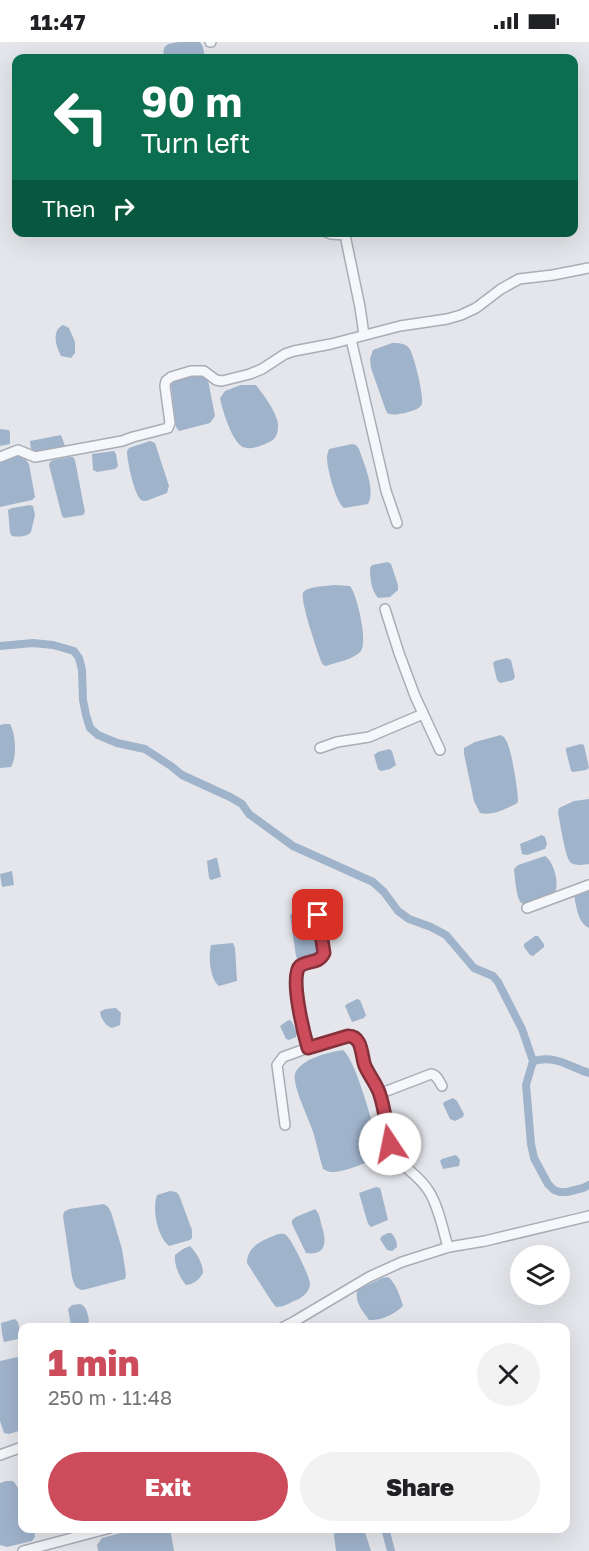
<!DOCTYPE html>
<meta charset="utf-8">
<style>
body{margin:0;font-family:"Golos Text",sans-serif;background:#f2f2f2;color:#202124;height:100vh;display:flex;flex-direction:column;font-size:22px;white-space:nowrap}
*{box-sizing:border-box;margin:0}
p{font-size:20px;color:#757577}
.icon{flex:none;width:33px;height:33px;fill:none;stroke:currentColor;stroke-width:2;stroke-linecap:round;stroke-linejoin:round}
.map{position:relative;flex:1;overflow:hidden}
.panel{position:absolute;left:18px;top:1281px;width:552px;height:210px;display:flex;flex-direction:column;background:#fff;border-radius:12px;box-shadow:0 6px 24px #0002}
.panel>*{flex:none}
.hud{position:absolute;left:12px;top:12px;width:566px;height:183px;border-radius:12px;box-shadow:0 6px 24px #0002;background:#0b6e4f;color:#fff;overflow:hidden}
.controls{position:absolute;left:510px;top:1203px;display:grid;gap:12px}
.controls a{display:grid;place-items:center;width:60px;height:60px;border-radius:50%;background:#fff;box-shadow:0 6px 24px #0002;font-size:30px}
.pin{position:absolute;display:grid;place-items:center;width:51px;height:51px;color:#fff;margin:-26px;border-radius:12px;box-shadow:0 3px 9px #0006}
.me{position:absolute;width:66px;margin:-33px;rotate:349deg;stroke-linejoin:round;filter:drop-shadow(0 0 4px #0008)}
.turn{display:flex;align-items:center;gap:21px;height:126px;padding:0 30px;font-size:27px}
.turn .icon{width:78px;height:78px;stroke-width:2.5}
.turn b{display:block;font-size:42px;line-height:51px}
.then{display:flex;align-items:center;height:57px;padding:0 30px;background:#0003;gap:12px;font-size:22px}
.round{display:grid;place-items:center;flex:none;width:63px;height:63px;border-radius:32px;background:#f2f2f2}
.overview{display:flex;align-items:center;justify-content:space-between;height:102px;padding:0 30px}
h1{font-size:36px;font-weight:800;line-height:45px;color:#cd4c5c}
.primary-button{display:flex;gap:12px;margin-top:auto;padding:12px 30px}
.primary-button a{flex:1;height:69px;border-radius:36px;background:#cd4c5c;color:#fff;font-size:24px;font-weight:800;line-height:69px;text-align:center}
.primary-button a+a{background:#f2f2f2;color:#202124}
.status{display:flex;justify-content:space-between;align-items:center;height:42px;padding:0 30px;background:#fff;direction:ltr}
.status svg{height:16px;fill:currentColor}
.map>svg:first-child{display:block}
</style>
<div class="status"><b>11:47</b><svg viewBox="0 0 49 12"><path d="M0 12V9h3v3zM5 12V6h3v6zM10 12V3h3v9zM15 12V0h3v12zM26 1h20v11H26zM47 4h2v5h-2z"/></svg></div>
<div class="map">
<svg width="589" height="1509" viewBox="0 0 589 1509">
<rect width="100%" height="100%" fill="#e4e6eb"/>
<g fill="#9fb3cb">
<path d="M 179,0 L 200,0 L 203,5 L 205,16 L 164,16 C 162,2 167,2 179,0 Z"/>
<path d="M 63,283 L 69,286 L 75,300 L 75,311 L 71,316 L 61,314 C 56,304 51,289 63,283 Z"/>
<path d="M 392,301 C 398,301 405,301 409,306 C 414,312 424,355 422,362 C 419,368 411,369 405,371 C 398,372 393,374 387,371 L 385,366 L 371,326 L 370,317 L 373,308 Z"/>
<path d="M 192,332 L 205,334 L 208,338 L 215,374 L 210,381 L 179,389 L 176,385 L 171,342 L 171,339 Z"/>
<path d="M 241,343 L 256,343 C 263,353 272,363 276,375 C 279,381 279,391 274,397 C 268,402 250,409 243,405 C 232,400 222,367 220,356 L 225,349 Z"/>
<path d="M 0,387 L 9,388 L 10,391 L 10,402 L 0,404 Z"/>
<path d="M 61,393 L 65,404 L 64,406 L 37,411 L 31,407 L 30,399 Z"/>
<path d="M 150,399 L 155,401 L 169,444 L 167,451 L 146,459 C 145,459 143,459 141,458 C 134,452 127,419 127,409 L 129,406 Z"/>
<path d="M 352,402 L 356,403 L 359,407 C 364,422 376,448 368,462 L 344,466 C 336,460 327,427 327,416 C 327,412 328,410 329,407 Z"/>
<path d="M 114,409 L 116,412 L 118,424 L 115,427 L 97,430 L 93,428 L 92,412 Z"/>
<path d="M 19,413 L 26,418 L 29,422 L 35,455 L 32,458 L 0,465 L 0,418 Z"/>
<path d="M 70,415 L 73,415 L 75,418 L 85,470 L 83,473 L 64,476 L 62,474 L 49,423 L 50,420 L 53,418 Z"/>
<path d="M 30,463 L 33,464 L 35,473 L 31,490 C 27,495 19,495 12,494 L 10,491 L 8,468 L 12,466 Z"/>
<path d="M 388,520 L 391,522 L 398,543 L 398,548 L 390,555 L 378,556 C 371,548 370,536 370,526 L 372,523 Z"/>
<path d="M 335,543 L 350,544 C 357,552 368,600 361,609 C 353,618 337,620 326,624 L 323,623 L 321,619 C 317,608 300,559 303,551 C 306,544 328,544 335,543 Z"/>
<path d="M 507,616 L 511,618 L 515,635 L 513,638 L 500,641 L 497,638 L 493,621 L 495,619 Z"/>
<path d="M 5,682 L 10,682 C 16,693 17,715 11,725 L 0,726 L 0,683 Z"/>
<path d="M 501,693 C 505,696 505,696 507,700 C 512,711 518,748 518,760 L 516,762 C 505,767 493,774 480,771 L 474,759 L 464,712 L 464,706 L 475,700 Z"/>
<path d="M 581,702 L 584,703 L 589,726 L 586,728 L 573,730 L 571,729 L 566,709 L 566,706 Z"/>
<path d="M 389,707 L 392,709 L 396,723 L 390,727 L 381,729 L 378,727 L 374,713 L 378,710 Z"/>
<path d="M 589,757 L 589,822 C 584,823 574,824 570,820 C 565,814 560,780 558,771 L 559,766 L 574,759 Z"/>
<path d="M 542,793 L 545,795 L 547,802 L 545,807 L 527,813 L 522,812 L 520,802 Z"/>
<path d="M 545,814 C 553,818 561,844 554,851 C 551,855 542,857 537,858 C 534,859 527,863 523,862 C 516,860 515,834 514,827 L 518,823 Z"/>
<path d="M 215,816 L 217,816 L 221,835 L 211,838 L 209,836 L 207,819 Z"/>
<path d="M 12,829 L 14,843 L 2,845 L 0,832 Z"/>
<path d="M 589,846 L 589,886 C 578,881 576,864 574,852 Z"/>
<path d="M 313,867 L 315,869 L 320,912 L 301,919 L 298,919 L 296,914 L 290,873 L 295,870 Z"/>
<path d="M 535,894 L 538,894 L 544,902 L 544,905 L 533,914 L 530,913 L 524,905 L 524,902 Z"/>
<path d="M 233,901 L 235,906 L 237,939 L 219,944 C 210,937 208,915 211,903 Z"/>
<path d="M 357,957 L 360,958 L 366,973 L 364,976 L 352,980 L 345,964 L 347,962 Z"/>
<path d="M 116,966 L 121,971 L 120,983 L 112,986 C 106,984 101,977 100,970 L 105,967 Z"/>
<path d="M 287,979 L 290,978 L 292,980 L 297,991 L 296,995 L 289,998 L 286,997 L 280,984 Z"/>
<path d="M 343,1008 C 357,1020 373,1085 379,1105 L 379,1113 C 371,1120 344,1130 333,1130 C 327,1130 328,1129 323,1127 C 319,1115 317,1102 313,1090 C 309,1077 292,1043 295,1032 C 300,1017 329,1010 343,1008 Z"/>
<path d="M 453,1056 L 457,1059 L 464,1072 L 463,1075 L 455,1079 L 450,1077 L 443,1062 L 444,1060 Z"/>
<path d="M 455,1113 L 457,1114 L 460,1118 L 459,1124 L 443,1127 L 440,1119 L 442,1117 Z"/>
<path d="M 376,1145 L 380,1146 L 381,1149 L 388,1178 L 371,1185 L 368,1182 L 359,1151 Z"/>
<path d="M 170,1149 L 176,1150 L 179,1153 L 192,1188 L 192,1196 L 190,1198 L 169,1204 C 157,1194 152,1167 157,1153 Z"/>
<path d="M 104,1162 L 108,1165 L 111,1170 L 122,1207 L 126,1233 L 125,1237 L 83,1248 C 75,1247 74,1242 72,1235 L 63,1174 L 64,1170 L 69,1167 Z"/>
<path d="M 315,1167 C 320,1172 320,1178 322,1185 C 327,1200 326,1214 306,1211 L 292,1182 L 292,1178 L 296,1175 Z"/>
<path d="M 388,1191 L 391,1191 C 395,1195 397,1199 397,1205 L 392,1209 L 387,1208 L 380,1197 L 382,1194 Z"/>
<path d="M 278,1192 C 282,1192 284,1191 287,1194 C 293,1200 310,1235 310,1242 C 310,1250 301,1257 294,1259 C 288,1262 283,1265 276,1265 L 272,1260 L 247,1221 C 247,1203 264,1198 278,1192 Z"/>
<path d="M 190,1204 C 197,1211 203,1222 203,1231 C 199,1238 194,1242 186,1243 C 179,1235 174,1223 175,1213 L 183,1207 Z"/>
<path d="M 388,1235 C 396,1241 400,1254 403,1264 C 395,1272 381,1279 369,1278 C 362,1268 355,1261 357,1248 L 382,1236 Z"/>
<path d="M 80,1262 C 87,1264 88,1273 89,1279 L 85,1285 L 74,1285 L 71,1283 L 68,1267 L 72,1263 Z"/>
<path d="M 15,1277 L 18,1280 L 21,1295 L 18,1297 L 4,1300 L 2,1292 L 1,1281 Z"/>
<path d="M 22,1314 L 22,1388 L 9,1392 L 4,1391 L 0,1379 L 0,1319 Z"/>
<path d="M 6,1439 L 13,1439 C 26,1453 22,1469 22,1486 L 34,1487 L 35,1495 L 32,1499 L 7,1505 L 0,1503 L 0,1441 Z"/>
<path d="M 140,1486 L 169,1487 L 171,1492 L 174,1509 L 98,1509 L 97,1503 L 102,1496 Z"/>
<path d="M 341,1486 L 364,1487 L 371,1509 L 336,1509 L 334,1493 L 336,1489 Z"/>
</g>
<g fill="none" stroke-linecap="round" stroke-linejoin="round">
<g stroke="#9fb3cb" stroke-width="8">
<path d="M 0,604 L 33,601 L 53,603 L 74,609 L 79,616 L 82,628 L 83,658 L 86,673 L 90,686 L 98,693 L 117,701 L 145,707 L 171,724 L 182,733 L 230,755 L 242,762 L 249,772 L 293,804 L 373,840 L 384,850 L 398,869 L 409,877 L 431,885 L 446,893 L 474,926 L 493,934 L 498,940 L 522,987 L 533,1019 L 526,1043 L 531,1102 L 534,1116 L 548,1142 L 554,1148 L 560,1150 L 567,1150 L 583,1146 L 589,1143"/>
<path d="M 533,1019 C 557,1013 567,1024 589,1031"/>
<path d="M 385,1486 L 391,1509"/>
</g>
<defs>
<g id="minor">
<path d="M 210,0 L 211,0"/>
<path d="M 326,190 L 331,192 L 345,193 L 360,265 L 364,293"/>
<path d="M 351,297 L 386,449 L 397,481"/>
<path d="M 0,415 L 18,408 L 35,415 L 122,399 L 133,395 L 168,386 L 170,381 L 165,344 L 166,339 L 171,335 L 191,329 L 204,329 L 216,338 L 222,339 L 250,332 L 262,327 L 285,312 L 294,309 L 331,302 L 400,284 L 447,277 L 461,273 L 476,266 L 501,247 L 519,237 L 553,233 L 589,226"/>
<path d="M 385,567 L 399,611 L 415,654 L 440,708"/>
<path d="M 320,706 L 337,700 L 369,695 L 423,672"/>
<path d="M 527,866 L 589,843"/>
<path d="M 308,1006 C 304,991 291,940 297,927 C 302,917 319,923 324,911 L 318,873"/>
<path d="M 379,1052 L 431,1032 C 437,1033 439,1039 442,1044"/>
<path d="M 285,1083 L 277,1023 L 283,1015 L 308,1006 L 348,994 C 362,994 361,1012 365,1023 C 369,1033 376,1041 379,1052 C 384,1065 385,1079 388,1093 C 395,1127 412,1124 428,1148 C 438,1162 443,1188 448,1205"/>
<path d="M 282,1286 L 295,1279 L 369,1235 L 402,1220 L 449,1205 L 485,1199 L 589,1174"/>
<path d="M 0,1413 L 22,1405"/>
<path d="M 23,1509 L 110,1486"/>
</g>
</defs>
<use href="#minor" stroke="#a9adb6" stroke-width="12"/>
<use href="#minor" stroke="#f6f7fa" stroke-width="9"/>
</g>
<g fill="none" stroke-linecap="round" stroke-linejoin="round">
<defs>
<path id="route" d="M 318,873 L 324,911 C 319,922 308,918 300,924 C 289,933 304,992 308,1006 L 348,994 C 363,994 361,1014 365,1024 C 369,1033 375,1040 379,1050 C 385,1066 386,1084 390,1102"/>
</defs>
<use href="#route" stroke="#85313c" stroke-width="15"/>
<use href="#route" stroke="#cd4c5c" stroke-width="10"/>
</g>
</svg>
<div class="controls">
<a><svg class="icon" aria-label="layers" viewBox="0 0 24 24"><path d="M12 4l9 5-9 5-9-5zM3 14l9 5 9-5"/></svg></a>
</div>
<div class="pin" style="left:318px;top:873px;background:#d93025"><svg class="icon" aria-label="arrive" viewBox="0 0 24 24"><path d="M6 21V4h12l-3 4 3 4H6"/></svg></div>
<svg class="me" style="left:390px;top:1102px" viewBox="-20 -20 40 40"><circle r="19" fill="#fff"/><path d="M0-13L10 11 0 6-10 11z" fill="#cd4c5c"/></svg>
<div class="hud">
<div class="turn"><svg class="icon" aria-label="left" viewBox="0 0 24 24"><path d="M17 20v-9H6M10 6l-5 5 5 5"/></svg><div><b>90 m</b>Turn left</div></div>
<div class="then">Then<svg class="icon" aria-label="right" viewBox="0 0 24 24"><path d="M7 20v-9h11M14 6l5 5-5 5"/></svg></div>
</div>
<section class="panel">
<div class="overview"><div><h1>1 min</h1><p>250 m · 11:48</p></div><a class="round"><svg class="icon" aria-label="close" viewBox="0 0 24 24"><path d="M6 6l12 12M18 6L6 18"/></svg></a></div>
<div class="primary-button"><a>Exit</a><a>Share</a></div>
</section>
</div>
